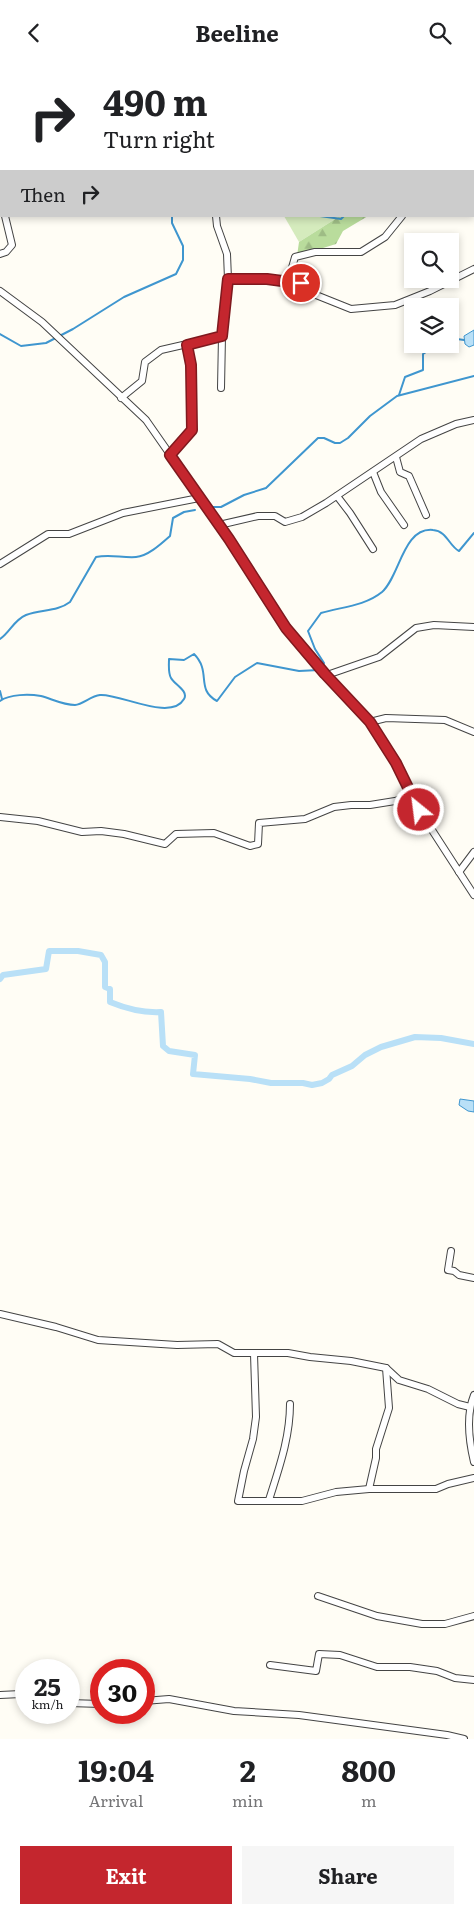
<!DOCTYPE html>
<style>
body{margin:0;font-family:Literata,serif;background:#f6f6f6;color:#202124;height:100vh;display:flex;flex-direction:column;font-size:19px;white-space:nowrap}
*{box-sizing:border-box;margin:0}
p{font-size:16px;color:#757577}
.icon{flex:none;width:28px;height:28px;fill:none;stroke:currentColor;stroke-width:2;stroke-linecap:round;stroke-linejoin:round}
.map{position:relative;height:1674px;overflow:hidden}
.details{display:flex;flex-direction:column;background:#fff;flex:1}
.details>*{flex:none}
.guide{position:absolute;left:0px;top:0px;width:475px;height:152px;box-shadow:0 2px 8px #0003;background:#fff;color:#202124;overflow:hidden}
.controls{position:absolute;left:404px;top:168px;display:grid;gap:10px}
.controls a{display:grid;place-items:center;width:55px;height:55px;border-radius:0px;background:#fff;box-shadow:0 2px 8px #0003;font-size:25px}
.speed{position:absolute;left:15px;top:1594px;display:flex;gap:10px;font-size:25px;font-weight:700;text-align:center}
.speed>*{display:grid;place-content:center;width:65px;height:65px;border-radius:50%;background:#fff;box-shadow:0 2px 8px #0003;line-height:1}
.speed small{font-size:12px;font-weight:400}
.speed .limit{border:8px solid #d22;background:#fff;color:#111}
.pin{position:absolute;display:grid;place-items:center;width:42px;height:42px;color:#fff;margin:-21px;border:2px solid #fff;border-radius:50%;box-shadow:0 1px 5px #0007}
.me{position:absolute;width:55px;margin:-28px;rotate:331deg;stroke-linejoin:round;filter:drop-shadow(0 0 4px #0008)}
.turn{display:flex;align-items:center;gap:18px;height:105px;padding:0 20px;font-size:22px}
.turn .icon{width:65px;height:65px;stroke-width:2.5}
.turn b{display:block;font-size:35px;line-height:42px}
.then{display:flex;align-items:center;height:48px;padding:0 20px;background:#0003;gap:10px;font-size:19px}
.eta{display:flex;justify-content:space-evenly;align-items:center;height:85px;text-align:center}
.eta b{font-size:30px;font-weight:700;line-height:35px}
.cta{display:flex;gap:10px;margin-top:auto;padding:10px 20px}
.cta a{flex:1;height:58px;border-radius:0px;background:#c4262e;color:#fff;font-size:20px;font-weight:700;line-height:58px;text-align:center}
.cta a+a{background:#f6f6f6;color:#202124}
header{display:flex;justify-content:space-between;align-items:center;height:65px;padding:0 20px;background:#fff;font-size:22px;font-weight:700}
.map>svg:first-child{display:block}
</style>
<header><svg class="icon" aria-label="back" viewBox="0 0 24 24"><path d="M15 5l-7 7 7 7"/></svg>Beeline<svg class="icon" aria-label="search" viewBox="0 0 24 24"><circle cx="10" cy="10" r="6"/><path d="M15 15l6 6"/></svg></header>
<div class="map">
<svg width="474" height="1674" viewBox="0 0 474 1674">
<defs>
<pattern id="forest-firs" width="22" height="20" patternUnits="userSpaceOnUse" patternTransform="scale(1.25)"><rect width="22" height="20" fill="#b9dc9c"/><path d="M5 1l3.5 6h-7zM16 11l3.5 6h-7z" fill="#9ebc85"/></pattern>
</defs>
<rect width="100%" height="100%" fill="#fffdf5"/>
<path fill="#d5ebbd" d="M 284,151 L 340,151 L 299,177 Z"/>
<path fill="url(#forest-firs)" d="M 340,151 L 368,151 L 343,166 L 336,179 L 297,191 L 299,177 Z"/>
<g fill="#b9e0f7" stroke="#3f96cf">
<path d="M 474,265 L 474,280 L 469,282 L 465,279 L 464,271 Z"/>
<path d="M 460,1034 L 474,1036 L 474,1047 L 468,1046 L 459,1040 Z"/>
</g>
<g fill="none" stroke-linecap="round" stroke-linejoin="round">
<g stroke="#3f96cf" stroke-width="2">
<path d="M 436,1 L 437,0"/>
<path d="M 320,151 L 341,154 L 344,151"/>
<path d="M 0,269 L 21,281 L 46,278 L 73,264 L 124,232 L 176,209 L 183,195 L 183,181 L 172,158 L 172,151"/>
<path d="M 450,278 L 457,274 L 464,275"/>
<path d="M 399,330 L 405,312 L 423,305 L 423,289 L 434,282 L 447,279"/>
<path d="M 213,442 L 221,442 L 244,430 L 266,423 L 318,373 L 324,373 L 335,378 L 340,378 L 348,373 L 370,351 L 397,331 L 474,311"/>
<path d="M 0,574 C 10,567 14,555 26,550 C 41,544 57,547 70,537 L 96,492 C 110,489 122,493 136,492 C 148,491 161,479 170,471 L 173,453 L 184,447 L 195,445"/>
<path d="M 322,602 L 324,598 L 315,584 L 308,566 L 321,548 C 341,542 365,541 382,527 C 400,511 403,462 433,465 C 447,466 449,481 459,486 L 474,468"/>
<path d="M 0,626 L 2,634"/>
<path d="M 0,636 C 10,629 29,629 41,631 C 52,634 63,640 75,640 C 83,639 91,631 100,630 C 119,628 171,657 184,634 C 189,626 174,619 171,613 C 168,608 169,600 169,594 L 184,595 L 194,589 C 212,607 195,624 217,636 L 235,612 L 257,598 L 299,606 L 319,605"/>
</g>
<path stroke="#b9e0f7" stroke-width="6" d="M 0,914 L 3,910 L 46,904 L 49,886 L 78,886 L 101,890 L 105,897 L 105,922 L 110,924 L 110,937 C 127,944 143,948 161,947 L 163,981 L 169,986 L 195,990 L 193,1009 L 250,1014 L 271,1018 L 303,1018 L 312,1020 L 322,1018 L 329,1014 L 332,1010 L 352,1001 L 365,990 L 381,982 L 415,972 L 441,973 L 474,979"/>
<defs>
<g id="street">
<path d="M 2,1 L 3,0"/>
<path d="M 235,1 L 236,0"/>
<path d="M 0,13 L 1,7"/>
<path d="M 0,52 L 1,128"/>
<path d="M 216,151 L 217,161 L 227,189 L 228,214"/>
<path d="M 0,189 L 6,187 L 12,180 L 5,151"/>
<path d="M 289,213 L 301,218 L 311,228 L 351,244 L 395,240 L 430,226 L 474,204"/>
<path d="M 0,226 L 42,257 L 146,355 L 229,474 L 286,563 L 325,609 L 370,657 L 396,698 L 410,731 L 474,830"/>
<path d="M 221,323 L 222,271"/>
<path d="M 121,333 L 142,316 L 145,297 L 161,285 L 222,271 L 228,214 L 267,214 L 282,216 L 289,213 L 295,192 L 315,187 L 361,187 L 385,172 L 402,151"/>
<path d="M 171,390 L 192,365 L 191,300 L 187,280"/>
<path d="M 396,392 L 400,407 L 409,411 L 426,450"/>
<path d="M 373,407 L 381,427 L 404,460"/>
<path d="M 337,431 L 350,448 L 373,484"/>
<path d="M 219,460 L 258,451 L 275,451 L 285,457 L 302,452 L 326,438 L 421,374 L 456,359 L 474,355"/>
<path d="M 0,499 L 48,469 L 69,469 L 123,448 L 199,433"/>
<path d="M 327,610 L 379,592 L 416,563 L 434,560 L 474,562"/>
<path d="M 370,657 L 386,653 L 445,655 L 474,667"/>
<path d="M 0,752 L 38,756 L 82,767 L 101,766 L 124,769 L 165,779 L 176,769 L 214,768 L 250,781 L 258,779 L 259,758 L 305,754 L 334,742 L 351,740 L 370,740 L 395,736 L 410,731"/>
<path d="M 459,807 L 474,787"/>
<path d="M 451,1186 L 448,1205 L 454,1206 L 459,1210 L 474,1213"/>
<path d="M 0,1249 L 56,1262 L 98,1275 L 177,1280 L 218,1279 L 234,1288 L 288,1288 L 310,1292 L 351,1296 L 386,1303 L 399,1315 L 428,1324 L 458,1339 L 470,1342"/>
<path d="M 254,1289 L 256,1352 L 253,1374 L 244,1406 L 238,1436 L 302,1436 L 336,1427 L 369,1424 L 436,1424 L 448,1419 L 474,1413"/>
<path d="M 474,1330 C 466,1350 469,1376 474,1397"/>
<path d="M 369,1424 L 376,1393 L 376,1384 L 389,1343 L 386,1303"/>
<path d="M 269,1435 C 279,1403 290,1373 290,1339"/>
<path d="M 318,1531 L 377,1551 L 422,1559 L 445,1559 L 474,1551"/>
<path d="M 270,1600 L 316,1606 L 319,1589 L 340,1590 L 377,1602 L 410,1602 L 437,1606 L 455,1613 L 474,1615"/>
<path d="M 0,1630 L 21,1629 L 26,1631"/>
<path d="M 144,1636 L 169,1634 L 234,1646 L 299,1650 L 447,1670 L 464,1674"/>
<path d="M 69,1638 L 101,1639"/>
</g>
</defs>
<use href="#street" stroke="#444" stroke-width="8"/>
<use href="#street" stroke="#fff" stroke-width="6"/>
</g>
<g fill="none" stroke-linecap="round" stroke-linejoin="round">
<defs>
<path id="route" d="M 301,218 L 289,214 L 282,216 L 267,214 L 228,214 L 222,271 L 187,280 L 191,300 L 192,365 L 170,390 L 229,474 L 286,563 L 325,609 L 370,657 L 396,698 L 419,745"/>
</defs>
<use href="#route" stroke="#7f191e" stroke-width="12"/>
<use href="#route" stroke="#c4262e" stroke-width="9"/>
</g>
</svg>
<div class="controls">
<a><svg class="icon" aria-label="search" viewBox="0 0 24 24"><circle cx="10" cy="10" r="6"/><path d="M15 15l6 6"/></svg></a>
<a><svg class="icon" aria-label="layers" viewBox="0 0 24 24"><path d="M12 4l9 5-9 5-9-5zM3 14l9 5 9-5"/></svg></a>
</div>
<div class="speed"><div>25<small>km/h</small></div><div class="limit">30</div></div>
<div class="pin" style="left:301px;top:218px;background:#d93025"><svg class="icon" aria-label="arrive" viewBox="0 0 24 24"><path d="M6 21V4h12l-3 4 3 4H6"/></svg></div>
<svg class="me" style="left:419px;top:745px" viewBox="-20 -20 40 40"><circle r="17" fill="#c4262e" stroke="#fff" stroke-width="3"/><path d="M0-11L8 9 0 5-8 9z" fill="#fff"/></svg>
<div class="guide">
<div class="turn"><svg class="icon" aria-label="right" viewBox="0 0 24 24"><path d="M7 20v-9h11M14 6l5 5-5 5"/></svg><div><b>490 m</b>Turn right</div></div>
<div class="then">Then<svg class="icon" aria-label="right" viewBox="0 0 24 24"><path d="M7 20v-9h11M14 6l5 5-5 5"/></svg></div>
</div>
</div>
<section class="details">
<div class="eta">
<div><b>19:04</b><p>Arrival</p></div>
<div><b>2</b><p>min</p></div>
<div><b>800</b><p>m</p></div>
</div>
<div class="cta"><a>Exit</a><a>Share</a></div>
</section>
